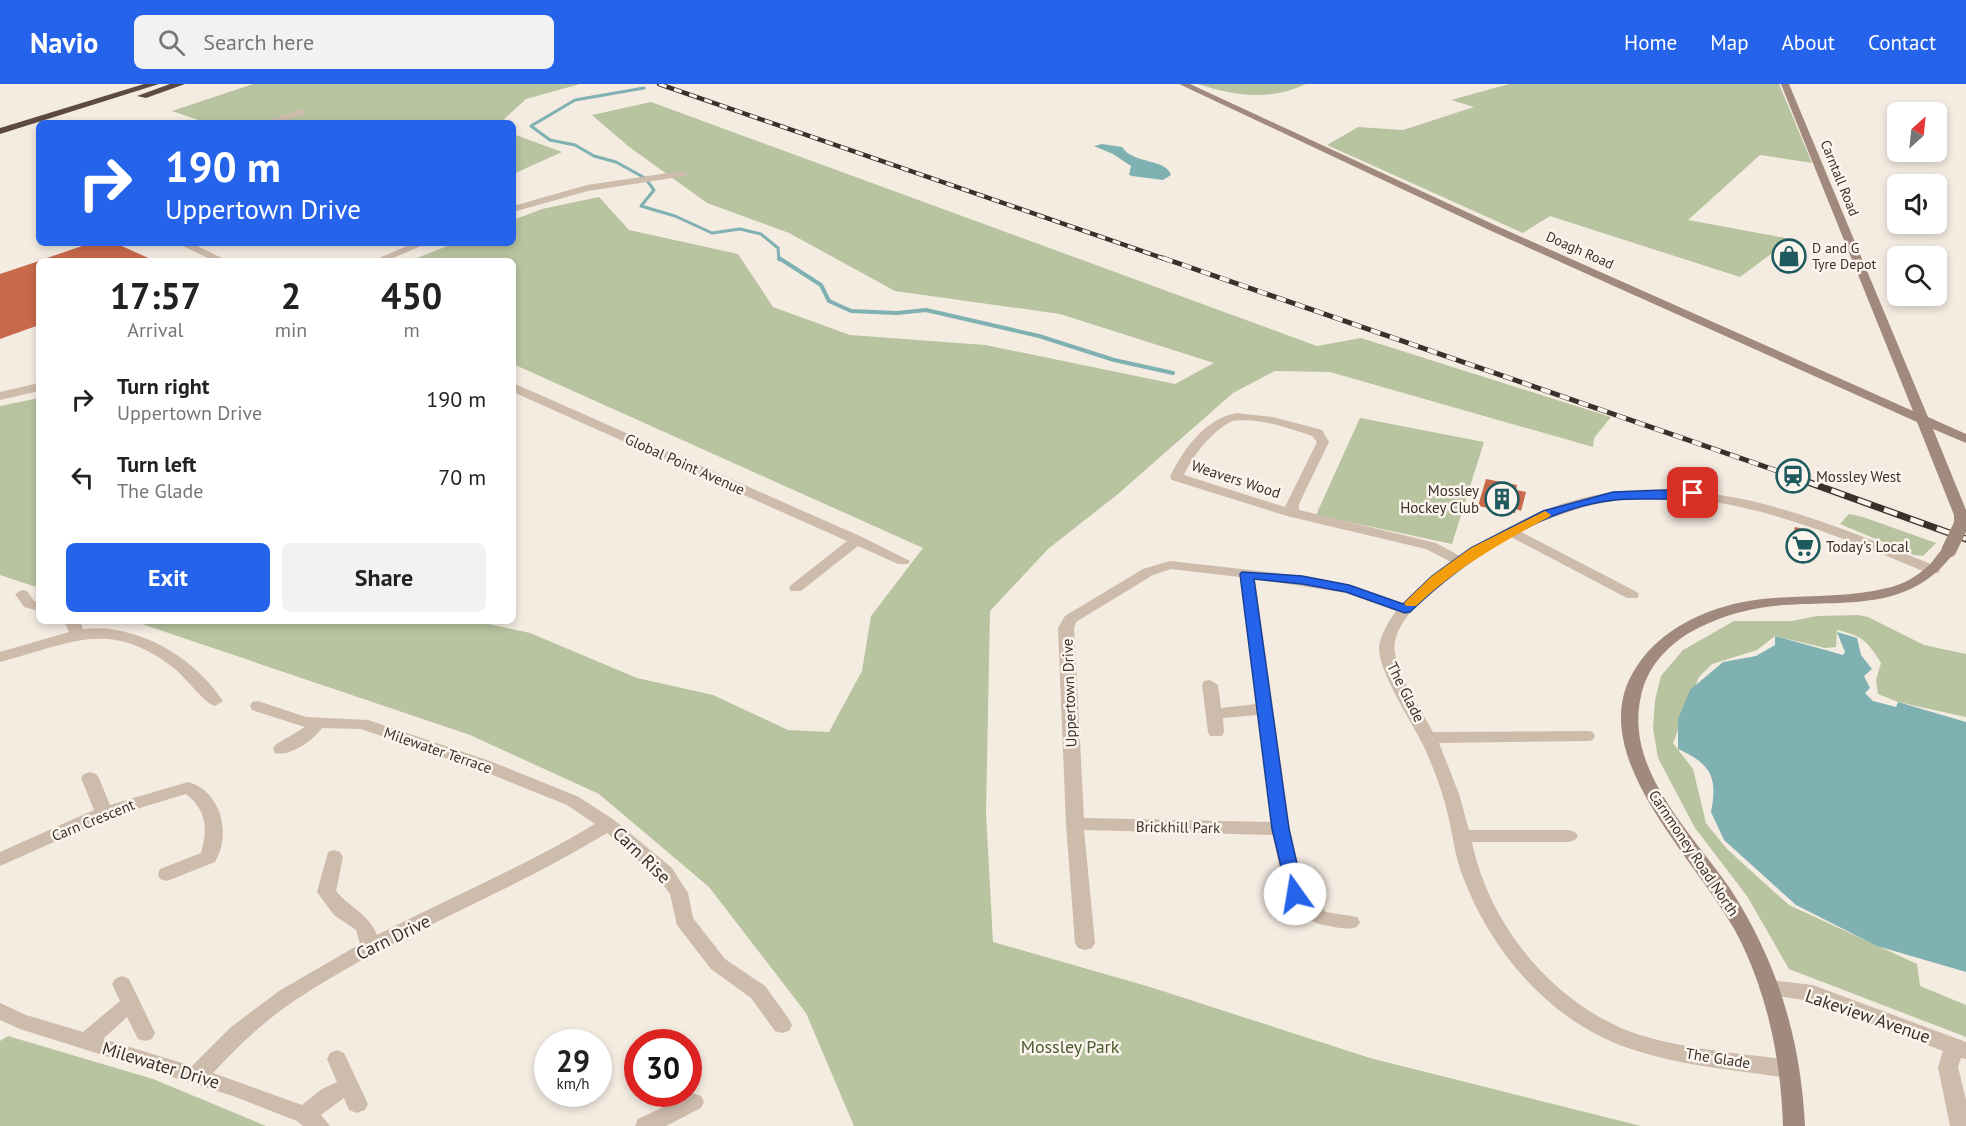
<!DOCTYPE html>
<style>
body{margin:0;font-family:"PT Sans",sans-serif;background:#f2f2f2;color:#222;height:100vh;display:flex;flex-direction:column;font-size:22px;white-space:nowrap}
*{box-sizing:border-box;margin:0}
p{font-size:20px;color:#767676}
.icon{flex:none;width:33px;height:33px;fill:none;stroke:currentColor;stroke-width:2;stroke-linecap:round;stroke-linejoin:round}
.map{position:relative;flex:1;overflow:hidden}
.sheet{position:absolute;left:36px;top:174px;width:480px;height:366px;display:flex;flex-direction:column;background:#fff;border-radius:9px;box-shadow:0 3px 9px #0003}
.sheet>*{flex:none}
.guide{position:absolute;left:36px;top:36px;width:480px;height:126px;border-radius:9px;box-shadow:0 3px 9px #0003;background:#2563eb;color:#fff;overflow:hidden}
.needle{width:39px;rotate:27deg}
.tools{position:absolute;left:1887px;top:18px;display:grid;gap:12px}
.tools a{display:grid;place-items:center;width:60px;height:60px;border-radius:9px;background:#fff;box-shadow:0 3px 9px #0003;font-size:30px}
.speed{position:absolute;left:534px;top:945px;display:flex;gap:12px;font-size:30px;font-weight:700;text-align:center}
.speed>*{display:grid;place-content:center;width:78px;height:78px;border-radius:50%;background:#fff;box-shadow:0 3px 9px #0003;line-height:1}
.speed small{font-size:15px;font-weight:400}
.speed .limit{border:9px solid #d22;background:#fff;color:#111}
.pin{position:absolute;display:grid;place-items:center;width:51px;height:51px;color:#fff;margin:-26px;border-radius:12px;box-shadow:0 3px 9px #0006}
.me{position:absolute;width:66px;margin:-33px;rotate:347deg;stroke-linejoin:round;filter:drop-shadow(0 0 4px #0008)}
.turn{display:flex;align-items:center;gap:21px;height:126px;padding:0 30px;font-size:27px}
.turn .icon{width:78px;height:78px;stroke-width:2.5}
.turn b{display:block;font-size:42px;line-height:51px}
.eta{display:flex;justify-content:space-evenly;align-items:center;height:102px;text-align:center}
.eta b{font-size:36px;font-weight:700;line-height:42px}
.cta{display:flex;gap:12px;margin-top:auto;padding:12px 30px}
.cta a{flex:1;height:69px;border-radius:9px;background:#2563eb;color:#fff;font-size:24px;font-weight:700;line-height:69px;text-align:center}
.cta a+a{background:#f2f2f2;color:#222}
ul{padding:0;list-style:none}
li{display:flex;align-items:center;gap:18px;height:78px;padding:0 30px}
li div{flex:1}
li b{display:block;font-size:22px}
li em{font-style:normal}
header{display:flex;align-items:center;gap:36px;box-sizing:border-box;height:84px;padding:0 30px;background:#2563eb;color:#fff}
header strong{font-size:28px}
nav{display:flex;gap:33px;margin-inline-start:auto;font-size:21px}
.search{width:420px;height:54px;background:#f2f2f2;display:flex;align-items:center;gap:15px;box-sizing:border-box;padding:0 21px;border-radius:9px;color:#767676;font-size:22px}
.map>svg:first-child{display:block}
</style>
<header>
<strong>Navio</strong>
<div class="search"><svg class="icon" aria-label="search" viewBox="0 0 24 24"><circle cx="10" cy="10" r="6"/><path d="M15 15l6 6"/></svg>Search here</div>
<nav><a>Home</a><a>Map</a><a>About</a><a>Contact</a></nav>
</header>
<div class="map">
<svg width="1966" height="1042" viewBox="0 0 1966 1042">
<rect width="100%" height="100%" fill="#f4ebe1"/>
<g fill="#b8c4a0">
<path d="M 253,0 L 580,0 L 526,15 L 500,39 L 207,39 L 172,27 Z"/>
<path d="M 1198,0 L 1306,0 C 1271,17 1234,12 1198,0 Z"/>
<path d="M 1509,0 L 1779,0 L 1812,79 L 1760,71 L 1688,136 L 1791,155 L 1740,193 L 1550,132 L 1523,149 L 1327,61 L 1358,43 L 1403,46 L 1474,23 L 1451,16 Z"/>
<path d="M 651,18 L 1317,262 L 1361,254 L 1611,333 L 1594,354 L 1593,363 L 1330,288 L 1275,287 L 1233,309 L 1118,410 L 1048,465 L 990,527 L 986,729 L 993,858 L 1150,903 L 1370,974 L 1641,1042 L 854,1042 L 806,929 L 709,803 L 599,710 L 470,651 L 133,537 L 475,537 L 530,549 L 637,594 L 713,611 L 788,646 L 829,648 L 862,587 L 871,532 L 923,464 L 513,280 L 513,177 L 409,177 L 455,159 L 513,159 L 513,136 L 542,125 L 599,113 L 629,146 L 738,170 L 773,223 L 850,251 L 985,261 L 1175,300 L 1214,279 L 1060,230 L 895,207 L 789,149 L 707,119 L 628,62 L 592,31 Z"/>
<path d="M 513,50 L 562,68 L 513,90 Z"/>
<path d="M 39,314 L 39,504 L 0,491 L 0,322 Z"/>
<path d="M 1360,334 L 1484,358 L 1452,460 L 1316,431 Z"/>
<path d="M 1849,430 L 1863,433 L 1936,459 L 1923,472 L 1914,471 L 1840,440 Z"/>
<path d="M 1858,531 L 1868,533 L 1924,561 L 1966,570 L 1966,633 L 1898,618 L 1878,610 L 1876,596 L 1881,579 C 1867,557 1863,552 1837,546 L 1836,563 L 1825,564 L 1775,552 L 1757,566 L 1712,580 L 1699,593 L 1673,659 L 1693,685 L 1706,739 L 1727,765 L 1761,796 L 1789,821 L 1917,880 L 1920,902 L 1966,921 L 1966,953 L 1789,885 L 1747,812 L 1695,744 L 1658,674 L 1653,644 L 1655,616 L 1661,592 L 1683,566 L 1734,537 L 1792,537 L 1817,532 Z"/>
<path d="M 8,952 L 153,995 L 266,1042 L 0,1042 L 0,957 Z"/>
</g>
<g fill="#7fb0b2">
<path d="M 1102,60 L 1122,63 C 1134,81 1166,74 1171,91 L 1163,96 L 1132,92 L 1129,91 L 1131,82 L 1113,70 L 1094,62 Z"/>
<path d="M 1837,548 L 1857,554 L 1861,571 L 1872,585 L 1864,592 L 1870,604 L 1865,609 L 1873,617 L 1896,623 L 1898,618 L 1966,638 L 1966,888 L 1877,862 L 1796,821 L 1724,756 L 1711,728 C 1718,693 1711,680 1678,665 L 1678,635 L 1690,606 L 1723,578 L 1756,572 L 1775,561 L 1775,552 L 1843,571 L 1845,568 Z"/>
</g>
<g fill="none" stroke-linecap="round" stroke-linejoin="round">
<path stroke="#7fb0b2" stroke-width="3" d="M 644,4 L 575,16 L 531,42 L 550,56 L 575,61 L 594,72 L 616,78 L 645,94 L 654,106 L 641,122 L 675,132 L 712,149 L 740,145 L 761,150 L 778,164 L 779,176"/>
<path stroke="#7fb0b2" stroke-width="4" d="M 779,174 L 821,201 L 829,217 L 851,227 L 897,229 L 926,226 L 1039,252 L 1114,276 L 1173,289"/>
</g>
<g fill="#c8694b">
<path d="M 91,159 L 115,159 L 155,177 L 45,177 L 44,175 Z"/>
<path d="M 39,177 L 39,241 L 0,255 L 0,190 Z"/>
<path d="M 1486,395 L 1517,401 L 1516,406 L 1526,408 L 1521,427 L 1516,425 L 1515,429 L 1478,422 Z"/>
<path d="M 1795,443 L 1809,446 L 1817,453 L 1813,475 L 1789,469 Z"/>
</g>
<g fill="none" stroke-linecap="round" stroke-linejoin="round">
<g fill="#cdbbac" fill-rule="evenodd">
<path d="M 301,25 L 304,26 L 304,30 L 275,39 L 262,39 Z"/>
<path d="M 682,87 L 687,90 L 685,92 L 588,107 L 513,128 L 513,122 L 587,101 Z"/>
<path d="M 177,159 L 191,159 L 228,177 L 214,177 Z"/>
<path d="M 414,159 L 428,159 L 386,177 L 372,177 Z"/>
<path d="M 39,299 L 39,307 L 0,316 L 0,308 Z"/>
<path d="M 513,299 L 862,453 L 910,477 L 908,480 L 898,480 L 858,462 L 801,507 L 791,507 L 789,504 L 791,501 L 847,457 L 513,308 Z"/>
<path d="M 1237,329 L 1273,333 L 1322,346 L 1329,358 L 1299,420 L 1299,426 L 1436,459 L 1460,472 C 1498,448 1538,424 1583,414 C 1706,385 1826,437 1938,483 L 1940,486 L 1938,489 L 1928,489 C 1813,442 1687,385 1563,430 C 1548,435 1534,440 1521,448 L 1637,508 L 1639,511 L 1637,514 L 1627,514 L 1511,453 C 1479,472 1387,525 1395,570 C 1401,597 1420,624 1433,648 L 1587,647 L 1593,648 L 1595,652 L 1593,656 L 1587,657 L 1439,659 L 1459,710 L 1469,746 L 1569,746 L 1575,748 L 1578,752 L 1575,756 L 1569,758 L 1472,758 C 1489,842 1556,924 1640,951 C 1688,966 1739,969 1789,976 L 1796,979 L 1799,985 L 1796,991 L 1789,994 C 1735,986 1680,982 1628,964 C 1550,937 1492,869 1463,793 C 1455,773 1453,752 1448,731 C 1443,709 1435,688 1426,667 C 1414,641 1379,590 1379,564 C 1380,551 1389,537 1396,527 L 1346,509 L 1255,495 L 1290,745 L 1304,807 L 1326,828 L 1357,833 L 1360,838 L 1357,843 C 1348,846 1339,844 1329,842 C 1283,835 1281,788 1273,751 L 1084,746 L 1095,859 L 1092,864 L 1085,866 L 1078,864 L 1075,859 L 1066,740 L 1058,544 L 1065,532 L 1143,485 L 1170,477 L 1302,492 L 1354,502 L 1403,519 L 1425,498 L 1451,478 L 1426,465 L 1287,432 L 1172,396 L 1170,393 C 1183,365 1206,334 1237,329 ZM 1232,337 C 1258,333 1288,344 1312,352 L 1317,358 L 1285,423 L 1184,391 C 1194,370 1211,348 1232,337 ZM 1171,485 L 1240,493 L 1256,620 L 1221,624 L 1218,601 L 1210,596 L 1204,597 L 1202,601 L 1208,648 L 1210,652 L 1222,652 L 1224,648 L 1223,634 L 1258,631 L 1271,738 L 1084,734 L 1074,544 L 1076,538 L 1153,491 Z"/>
<path d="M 22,506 L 27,507 L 34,517 L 39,517 L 39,527 L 24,523 L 15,510 Z"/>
<path d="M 64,537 L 80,537 L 83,545 C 137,539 194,573 223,617 L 215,622 C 204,619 186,594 175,585 C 109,533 70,560 0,578 L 0,568 L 69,548 Z"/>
<path d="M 258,617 L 306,633 L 368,636 L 490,677 L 579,713 L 614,736 L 672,784 L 688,809 L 693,834 L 725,875 L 765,902 L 789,935 L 792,941 L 789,947 L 782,949 L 775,947 L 751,914 L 711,885 L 677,841 L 670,810 L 658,794 L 607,749 C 506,811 393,851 294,917 C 264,937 238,962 213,989 L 302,1021 L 322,1005 L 337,998 L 327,975 L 330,969 L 337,966 L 344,969 L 368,1020 L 365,1026 L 357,1029 L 349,1026 L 344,1014 L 321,1031 L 330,1042 L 303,1042 L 297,1037 L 233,1012 L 20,945 L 0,936 L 0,919 L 26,931 L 83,948 L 120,917 L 112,900 L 115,895 L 122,892 L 129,895 L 155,949 L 152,955 L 145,957 L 138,955 L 127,933 L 103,955 L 192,982 L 231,943 L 279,907 L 360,860 L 356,846 L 334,831 L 317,808 L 328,768 L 334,766 L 340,768 L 343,773 L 336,807 C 349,823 370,831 377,851 C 450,814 525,782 595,740 L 567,721 L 478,685 L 361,645 L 322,644 C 314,656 290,673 275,669 L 273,665 L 275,661 L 305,643 L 252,626 L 250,622 L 252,618 Z"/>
<path d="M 90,688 L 96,690 L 99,694 L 110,721 L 188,698 C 221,707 232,750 215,778 L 167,797 L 160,795 L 158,790 L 160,785 L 201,769 C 208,746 207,726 186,710 L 110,733 L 0,782 L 0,768 L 94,726 L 81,694 L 84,690 Z"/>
<path d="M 1769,896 L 1813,901 L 1966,958 L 1966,975 L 1961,974 L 1958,983 L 1966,1016 L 1966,1042 L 1950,1042 L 1938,983 L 1943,967 L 1811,917 L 1762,910 L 1759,904 L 1762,898 Z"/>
<path d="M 693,1009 L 701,1012 L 704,1018 L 701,1024 L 666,1042 L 635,1042 L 638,1035 Z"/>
</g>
<g fill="#a18a7d" fill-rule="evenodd">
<path d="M 1179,0 L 1190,0 L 1497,142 L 1913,327 L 1781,0 L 1789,0 L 1928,333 L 1966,350 L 1966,359 L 1933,345 L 1966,426 L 1966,444 L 1961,445 L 1954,441 L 1954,431 L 1917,338 L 1489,146 Z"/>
<path d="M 1949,462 L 1956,466 C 1910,531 1844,515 1774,522 C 1744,525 1715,534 1689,549 C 1665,564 1647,584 1641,612 C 1624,685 1691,748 1729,803 C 1741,821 1751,839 1760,858 C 1788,916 1802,978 1805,1042 L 1783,1042 C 1781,977 1768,912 1739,854 C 1702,779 1577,670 1637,582 C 1654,556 1680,539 1708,528 C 1771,504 1827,519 1887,504 C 1902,501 1916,493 1927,483 C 1935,477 1939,464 1949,462 Z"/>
</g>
<g fill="#5c4a42" fill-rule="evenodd">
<path d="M 144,0 L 159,0 L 0,50 L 0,44 Z"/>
<path d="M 170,0 L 185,0 L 146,14 L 137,12 Z"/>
</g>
<defs>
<path id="rail-far2" d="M 659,0 L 1168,176"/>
<path id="rail-far1" d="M 1163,174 L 1809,398"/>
<path id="rail" d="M 1805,397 L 1966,455"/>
</defs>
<use href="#rail-far2" stroke="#3b302b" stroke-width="4.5"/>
<use href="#rail-far1" stroke="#3b302b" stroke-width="5"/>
<use href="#rail" stroke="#3b302b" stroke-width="7"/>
<use href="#rail-far2" stroke="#fbf5ee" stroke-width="3" stroke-dasharray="8" stroke-linecap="butt"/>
<use href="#rail-far1" stroke="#fbf5ee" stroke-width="4" stroke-dasharray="10" stroke-linecap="butt"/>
<use href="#rail" stroke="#fbf5ee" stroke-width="4.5" stroke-dasharray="14" stroke-linecap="butt"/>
<path stroke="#a18a7d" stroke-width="15" d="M 1949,466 L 1961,441"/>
</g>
<path fill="#2563eb" stroke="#184099" stroke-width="1.5" d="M 1693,405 L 1699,409 L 1697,412 C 1671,418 1642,413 1615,416 C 1540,424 1463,477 1410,528 L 1405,529 L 1346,508 L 1302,500 L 1254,495 L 1289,745 L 1304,810 L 1301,815 L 1289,815 L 1272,745 L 1240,490 L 1242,488 L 1302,492 L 1349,501 L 1403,520 L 1432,492 L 1471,464 L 1543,427 L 1613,408 Z"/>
<path fill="#f59e0b" d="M 1545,427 L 1551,431 L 1549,433 C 1500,459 1456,484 1416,522 L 1406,522 L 1404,519 L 1432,492 L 1471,464 Z"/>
<defs>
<symbol id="shop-ring" viewBox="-11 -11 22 22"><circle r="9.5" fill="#fbf5ee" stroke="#1f5a5e" stroke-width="1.5"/><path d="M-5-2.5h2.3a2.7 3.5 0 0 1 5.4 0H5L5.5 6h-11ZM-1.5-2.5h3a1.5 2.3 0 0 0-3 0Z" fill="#1f5a5e"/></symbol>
<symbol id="station-ring" viewBox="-11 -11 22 22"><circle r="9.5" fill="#fbf5ee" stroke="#1f5a5e" stroke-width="1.5"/><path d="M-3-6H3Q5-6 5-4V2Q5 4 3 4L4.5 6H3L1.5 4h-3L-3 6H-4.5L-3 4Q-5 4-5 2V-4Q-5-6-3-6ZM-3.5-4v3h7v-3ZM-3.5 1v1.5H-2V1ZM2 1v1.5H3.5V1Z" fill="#1f5a5e"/></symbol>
<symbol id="building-ring" viewBox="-11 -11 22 22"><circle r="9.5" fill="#fbf5ee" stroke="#1f5a5e" stroke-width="1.5"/><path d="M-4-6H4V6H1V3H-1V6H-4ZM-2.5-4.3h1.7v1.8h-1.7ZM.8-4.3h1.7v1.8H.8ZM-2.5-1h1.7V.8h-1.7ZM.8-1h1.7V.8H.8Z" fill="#1f5a5e"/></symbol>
<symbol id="supermarket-ring" viewBox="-11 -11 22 22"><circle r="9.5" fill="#fbf5ee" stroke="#1f5a5e" stroke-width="1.5"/><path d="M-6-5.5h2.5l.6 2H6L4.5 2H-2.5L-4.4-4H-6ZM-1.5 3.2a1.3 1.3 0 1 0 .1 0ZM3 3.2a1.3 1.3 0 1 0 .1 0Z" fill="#1f5a5e"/></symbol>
</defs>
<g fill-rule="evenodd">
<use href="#shop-ring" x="1770" y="153" width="38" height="38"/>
<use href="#station-ring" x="1774" y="373" width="38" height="38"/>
<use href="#building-ring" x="1483" y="396" width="38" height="38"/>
<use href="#supermarket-ring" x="1784" y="443" width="38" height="38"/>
</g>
<g text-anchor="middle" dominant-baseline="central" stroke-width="5" stroke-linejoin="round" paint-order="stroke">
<g font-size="14" fill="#3b302b" stroke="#fbf5ee">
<text transform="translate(1840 94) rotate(68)">Carntall Road</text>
<text transform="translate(1580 166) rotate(24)">Doagh Road</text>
</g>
<g font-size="14" fill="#3b302b" stroke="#fbf5ee" text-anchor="start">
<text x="1812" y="164">D and G<tspan x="1812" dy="16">Tyre Depot</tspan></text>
</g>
<g font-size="15" fill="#3b302b" stroke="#fbf5ee">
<text transform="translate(685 380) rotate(24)">Global Point Avenue</text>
<text transform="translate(1236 395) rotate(18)">Weavers Wood</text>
<text transform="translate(1406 608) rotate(63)">The Glade</text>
<text transform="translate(1069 609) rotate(-92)">Uppertown Drive</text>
<text transform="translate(438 666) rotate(19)">Milewater Terrace</text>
<text transform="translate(93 736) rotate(-22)">Carn Crescent</text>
<text transform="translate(1178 743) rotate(1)">Brickhill Park</text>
<text transform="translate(1694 769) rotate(56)">Carnmoney Road North</text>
<text transform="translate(1718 974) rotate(9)">The Glade</text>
</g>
<g font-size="15" fill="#3b302b" stroke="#fbf5ee" text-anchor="start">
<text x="1816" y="392">Mossley West</text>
<text x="1479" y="406" text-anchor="end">Mossley<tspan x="1479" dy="17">Hockey Club</tspan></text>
<text x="1826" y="462">Today's Local</text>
</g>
<g font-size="18" fill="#3b302b" stroke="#fbf5ee">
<text transform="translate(642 771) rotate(44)">Carn Rise</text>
<text transform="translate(393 853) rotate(-26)">Carn Drive</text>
<text transform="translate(1868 932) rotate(19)">Lakeview Avenue</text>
<text transform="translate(161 981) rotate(17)">Milewater Drive</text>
</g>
<g font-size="18" fill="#4a5a2e" stroke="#fbf5ee">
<text x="1070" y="962">Mossley Park</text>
</g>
</g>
</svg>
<div class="tools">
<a><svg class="needle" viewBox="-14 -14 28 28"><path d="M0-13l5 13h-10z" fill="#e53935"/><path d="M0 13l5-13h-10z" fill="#767676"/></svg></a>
<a><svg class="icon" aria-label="sound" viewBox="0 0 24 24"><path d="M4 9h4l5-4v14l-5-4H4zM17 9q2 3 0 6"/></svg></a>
<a><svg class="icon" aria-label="search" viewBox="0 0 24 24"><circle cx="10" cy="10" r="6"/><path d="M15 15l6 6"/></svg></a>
</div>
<div class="speed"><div>29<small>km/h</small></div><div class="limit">30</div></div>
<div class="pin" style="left:1693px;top:409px;background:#d93025"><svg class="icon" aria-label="arrive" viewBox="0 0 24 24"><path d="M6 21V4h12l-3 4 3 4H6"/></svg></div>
<svg class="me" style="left:1295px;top:810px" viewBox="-20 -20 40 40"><circle r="19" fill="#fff"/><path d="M0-13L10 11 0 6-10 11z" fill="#2563eb"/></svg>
<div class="guide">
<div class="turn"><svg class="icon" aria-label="right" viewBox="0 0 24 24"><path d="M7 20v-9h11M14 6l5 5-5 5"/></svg><div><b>190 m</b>Uppertown Drive</div></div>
</div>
<section class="sheet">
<div class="eta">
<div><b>17:57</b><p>Arrival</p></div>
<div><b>2</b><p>min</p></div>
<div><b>450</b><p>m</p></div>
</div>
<ul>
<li><svg class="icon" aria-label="right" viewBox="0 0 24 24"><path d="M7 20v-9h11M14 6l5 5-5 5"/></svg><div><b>Turn right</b><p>Uppertown Drive</p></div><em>190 m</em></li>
<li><svg class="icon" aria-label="left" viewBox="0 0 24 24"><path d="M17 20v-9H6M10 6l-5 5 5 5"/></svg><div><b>Turn left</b><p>The Glade</p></div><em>70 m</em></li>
</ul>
<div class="cta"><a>Exit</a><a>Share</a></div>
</section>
</div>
